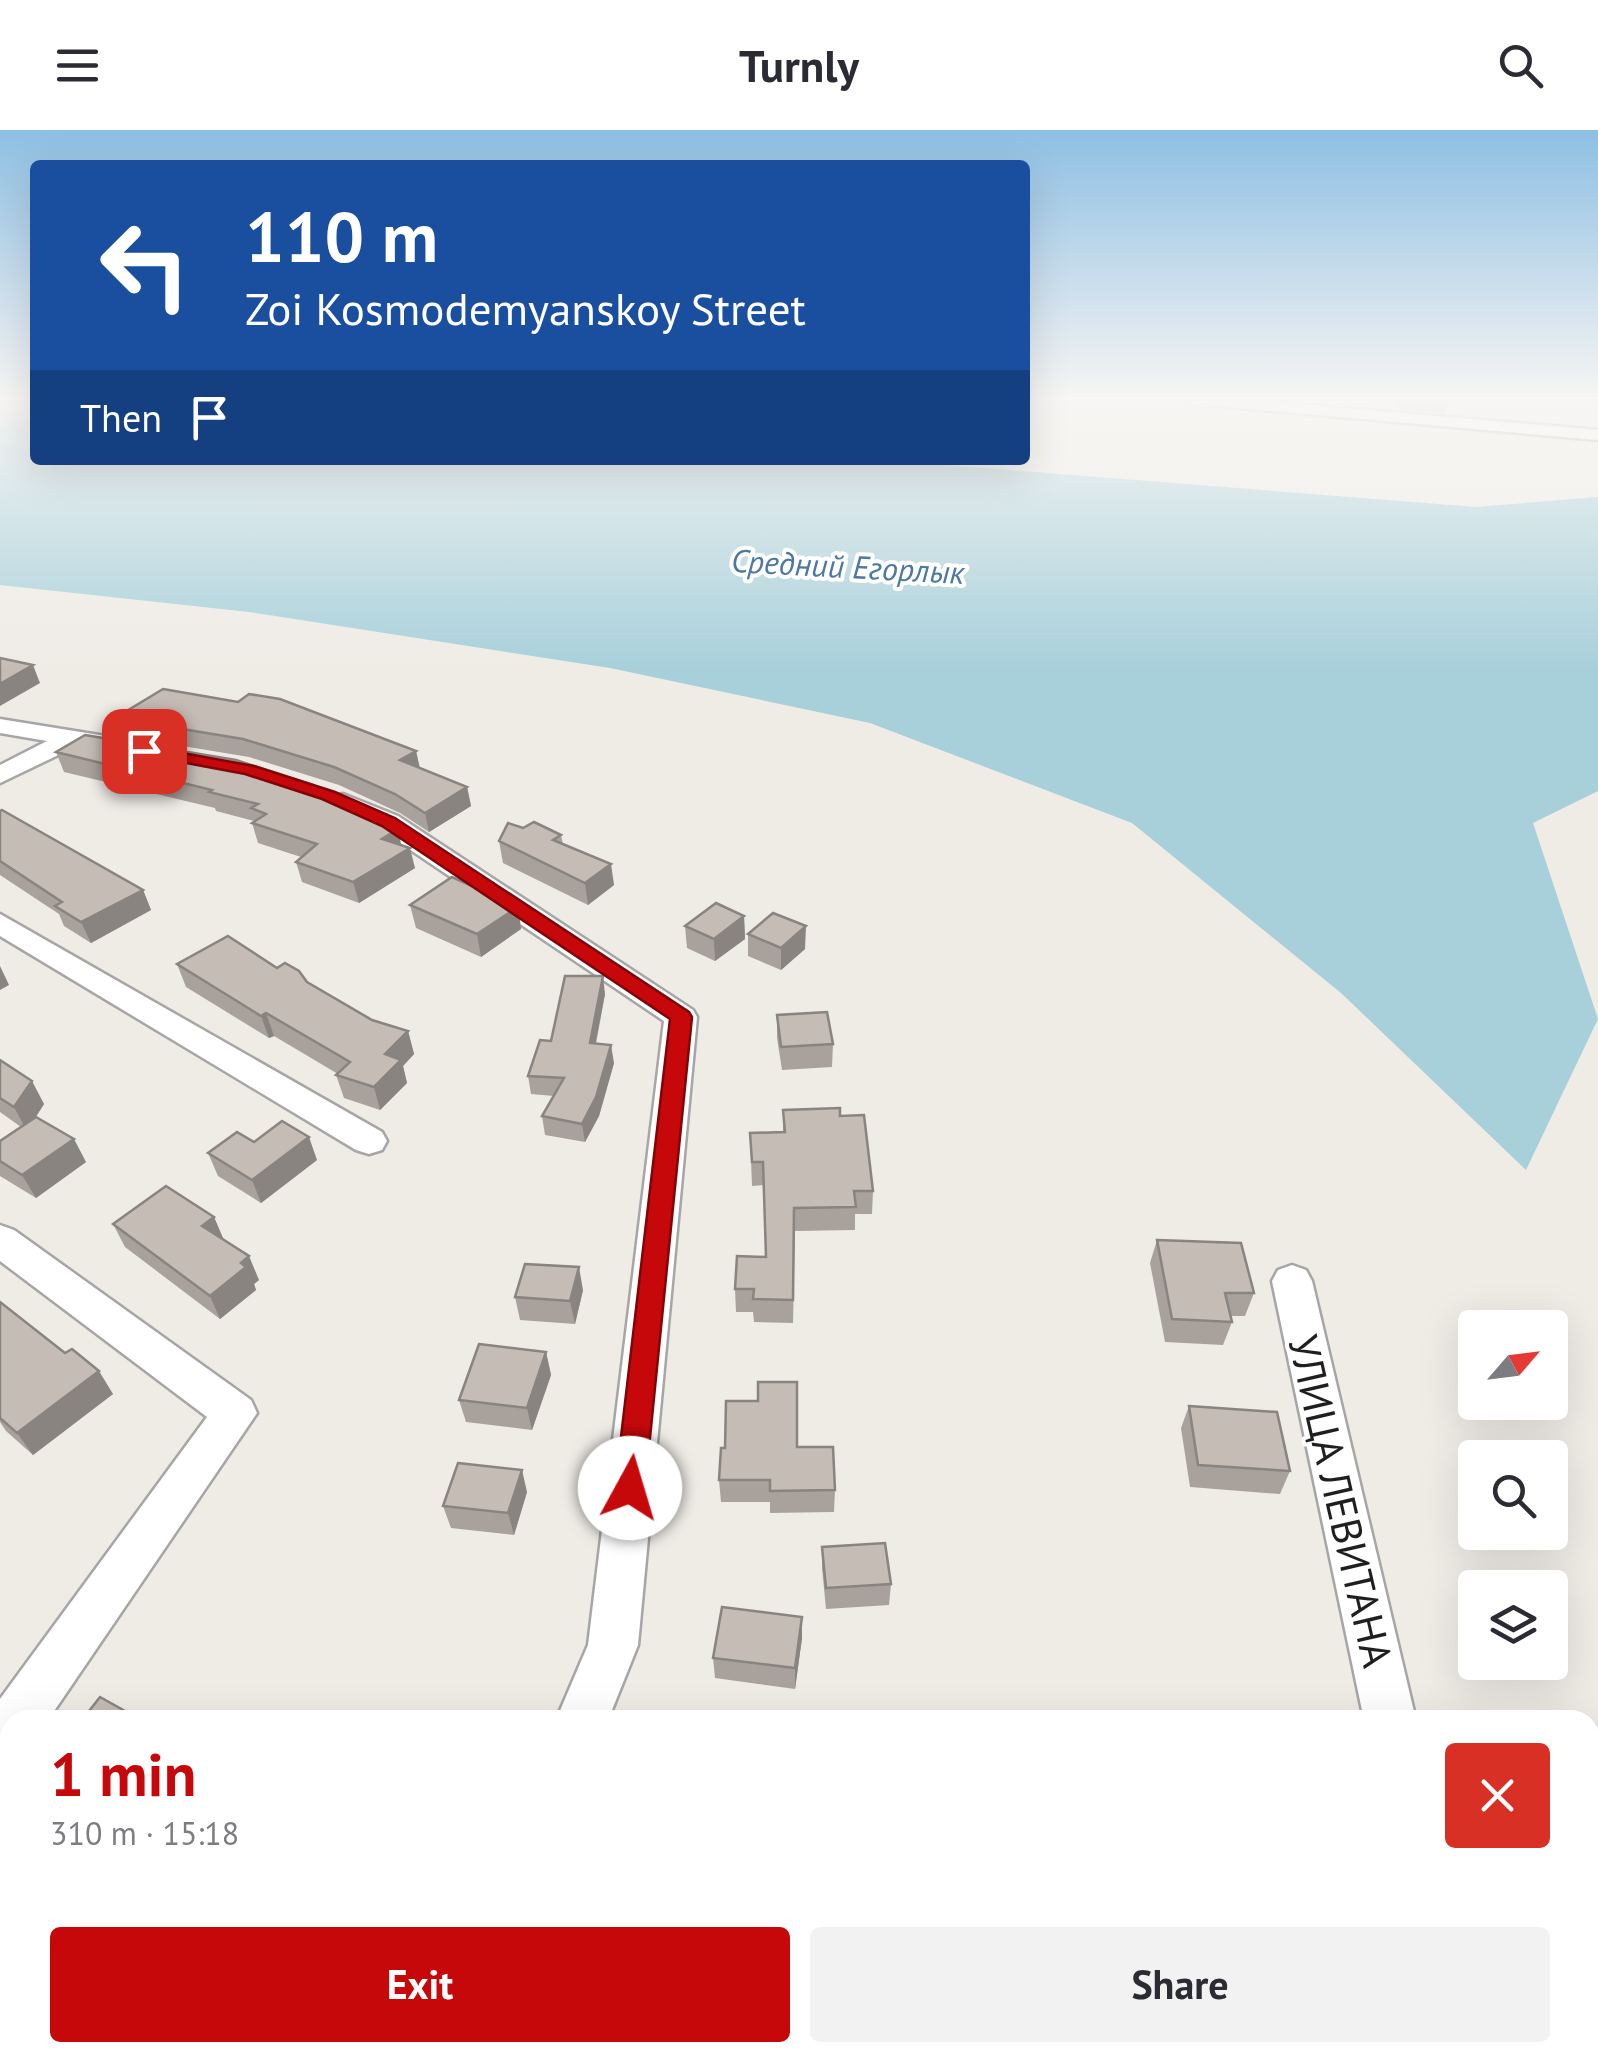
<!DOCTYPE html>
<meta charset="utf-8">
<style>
body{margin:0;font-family:"PT Sans",sans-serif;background:#f2f2f3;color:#2b2b33;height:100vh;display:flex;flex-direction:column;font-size:38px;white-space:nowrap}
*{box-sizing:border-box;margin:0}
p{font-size:32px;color:#7c7c81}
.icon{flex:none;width:55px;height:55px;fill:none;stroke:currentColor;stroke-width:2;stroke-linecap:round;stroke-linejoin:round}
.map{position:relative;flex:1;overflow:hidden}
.side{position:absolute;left:0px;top:1580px;width:1600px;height:352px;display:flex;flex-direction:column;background:#fff;border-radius:30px 30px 0 0;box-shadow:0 10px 40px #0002}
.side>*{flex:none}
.banner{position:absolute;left:30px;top:30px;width:1000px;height:305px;border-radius:10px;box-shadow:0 10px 40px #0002;background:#1a4fa0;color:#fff;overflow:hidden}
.needle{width:65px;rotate:62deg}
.fabs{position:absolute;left:1458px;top:1180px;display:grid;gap:20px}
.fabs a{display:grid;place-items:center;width:110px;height:110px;border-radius:10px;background:#fff;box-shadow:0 10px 40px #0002;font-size:50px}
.pin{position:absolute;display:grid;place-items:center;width:85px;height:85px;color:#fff;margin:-42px;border-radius:20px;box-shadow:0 5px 15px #0006}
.me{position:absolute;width:110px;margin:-55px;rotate:6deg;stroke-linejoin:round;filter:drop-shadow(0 0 8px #0008)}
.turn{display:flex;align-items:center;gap:35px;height:210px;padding:0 50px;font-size:45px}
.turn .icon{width:130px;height:130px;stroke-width:2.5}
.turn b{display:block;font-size:70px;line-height:85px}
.then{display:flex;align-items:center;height:95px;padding:0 50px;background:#0003;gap:20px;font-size:38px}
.round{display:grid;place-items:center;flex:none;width:105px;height:105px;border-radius:10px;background:#f2f2f3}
.overview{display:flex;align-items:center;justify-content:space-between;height:170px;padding:0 50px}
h1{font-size:60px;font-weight:600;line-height:75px;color:#c6080b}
.primary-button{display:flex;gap:20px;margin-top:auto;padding:20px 50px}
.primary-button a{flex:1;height:115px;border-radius:10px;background:#c6080b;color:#fff;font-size:40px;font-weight:600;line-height:115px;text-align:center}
.primary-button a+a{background:#f2f2f3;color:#2b2b33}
header{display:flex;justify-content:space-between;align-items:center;height:130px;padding:0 50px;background:#fff;font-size:45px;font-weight:600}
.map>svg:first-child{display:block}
</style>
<header><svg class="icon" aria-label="menu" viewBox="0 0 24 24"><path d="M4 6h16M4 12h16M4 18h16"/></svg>Turnly<svg class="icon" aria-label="search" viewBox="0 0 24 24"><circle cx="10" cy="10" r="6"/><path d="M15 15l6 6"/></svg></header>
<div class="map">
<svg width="1598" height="1932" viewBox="0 0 1598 1932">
<rect width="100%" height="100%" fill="#efece6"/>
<path fill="#a8d0db" d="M 0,269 L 35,269 L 35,330 L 884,330 L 1476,377 L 1598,367 L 1598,661 L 1533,693 L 1598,889 L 1526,1040 L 1341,863 L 1132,693 L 870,593 L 610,538 L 249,482 L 0,455 Z"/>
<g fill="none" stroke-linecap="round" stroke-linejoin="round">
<defs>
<g id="minor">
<path d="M 1187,269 L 1242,269 L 1598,300 L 1598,310 L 1195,274 Z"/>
<path d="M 0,589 L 124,609 L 137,617 L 124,625 L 77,616 L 0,653 L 0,635 L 47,611 L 0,603 Z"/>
<path d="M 343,664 L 398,686 L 693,880 L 697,887 L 638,1515 L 608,1590 L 556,1590 L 588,1515 L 664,891 L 378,698 L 334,678 L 330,672 L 334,666 Z"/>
<path d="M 0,784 L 382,1002 L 387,1011 L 382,1020 L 369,1024 L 356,1020 L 0,806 Z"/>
<path d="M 0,1095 L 14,1100 L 251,1270 L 257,1283 L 48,1590 L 10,1590 L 10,1613 L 0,1609 L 0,1569 L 207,1287 L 0,1131 Z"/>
<path d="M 1292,1135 L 1306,1140 L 1312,1151 L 1416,1590 L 1364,1590 L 1272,1151 L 1278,1140 Z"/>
<path d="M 0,1770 L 10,1774 L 10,1833 L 0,1829 Z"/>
<path d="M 204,1922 L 280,1922 L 284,1932 L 208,1932 Z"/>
<path d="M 413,1922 L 475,1922 L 472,1932 L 410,1932 Z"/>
<path d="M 1433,1922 L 1495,1922 L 1497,1932 L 1435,1932 Z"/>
</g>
</defs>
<use href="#minor" stroke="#a6a6a6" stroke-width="5"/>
<use href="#minor" fill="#fff" fill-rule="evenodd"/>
</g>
<g fill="#a9a29c">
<path d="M 1394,269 L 1444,269 L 1447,275 L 1445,283 L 1399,279 Z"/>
<path d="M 115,588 L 416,621 L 420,638 L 467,657 L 471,676 L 429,702 L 400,683 L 339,655 L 249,627 L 122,606 Z"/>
<path d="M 85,605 L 401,715 L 415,738 L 359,773 L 302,752 L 296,732 L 301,727 L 258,713 L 252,693 L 254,691 L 216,681 L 215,678 L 64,642 L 56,622 Z"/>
<path d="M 0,681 L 143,760 L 151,780 L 91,813 L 64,796 L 59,784 L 0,745 Z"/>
<path d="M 523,698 L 561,705 L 563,714 L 614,755 L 588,775 L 503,733 L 499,711 Z"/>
<path d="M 410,775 L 518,777 L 521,799 L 481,827 L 416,798 Z"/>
<path d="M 744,786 L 745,809 L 715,831 L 687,818 L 685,796 Z"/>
<path d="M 748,804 L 805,819 L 781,840 L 748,826 Z"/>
<path d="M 177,834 L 277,838 L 307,852 L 372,890 L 408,901 L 414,924 L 403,936 L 407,953 L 380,980 L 344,968 L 336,945 L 338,944 L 274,906 L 269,908 L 186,857 Z"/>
<path d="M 605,864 L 596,914 L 614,933 L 599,986 L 585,1012 L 545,1005 L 542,986 L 554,966 L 531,964 L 528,946 L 551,911 Z"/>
<path d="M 777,885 L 833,914 L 832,937 L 782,940 L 777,908 Z"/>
<path d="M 0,930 L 44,974 L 35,988 L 86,1032 L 36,1068 L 0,1046 L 0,1011 L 21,997 L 0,982 Z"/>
<path d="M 783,980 L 840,986 L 873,1061 L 872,1084 L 855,1084 L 855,1100 L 795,1101 L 793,1193 L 754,1192 L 753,1182 L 736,1182 L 735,1159 L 766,1127 L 764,1055 L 752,1056 L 750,1003 L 783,1002 Z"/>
<path d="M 254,1012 L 317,1030 L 261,1073 L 218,1046 L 208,1023 Z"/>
<path d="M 214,1087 L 224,1110 L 259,1150 L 254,1154 L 256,1160 L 220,1189 L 125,1117 L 113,1094 Z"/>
<path d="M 1157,1110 L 1254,1163 L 1245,1186 L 1230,1186 L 1232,1192 L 1223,1215 L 1165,1212 L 1150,1133 Z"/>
<path d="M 583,1160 L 575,1194 L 520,1190 L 515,1167 Z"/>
<path d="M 0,1172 L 113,1264 L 33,1325 L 6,1301 L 0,1292 Z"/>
<path d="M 546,1222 L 551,1245 L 532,1300 L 466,1292 L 459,1270 Z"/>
<path d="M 1189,1276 L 1290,1341 L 1280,1364 L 1190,1357 L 1181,1298 Z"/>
<path d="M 797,1317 L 835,1360 L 834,1382 L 770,1383 L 770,1372 L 721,1372 L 719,1350 Z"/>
<path d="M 527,1362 L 514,1405 L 451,1398 L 443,1376 Z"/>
<path d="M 822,1417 L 891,1454 L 889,1475 L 826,1479 L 822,1438 Z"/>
<path d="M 802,1508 L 795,1559 L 715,1548 L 713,1528 Z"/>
</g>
<g fill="#89847f">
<path d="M 33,535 L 40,553 L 0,576 L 0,554 Z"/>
<path d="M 416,621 L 420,640 L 400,630 Z"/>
<path d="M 467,657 L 471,676 L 429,702 L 425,683 Z"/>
<path d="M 398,699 L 402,719 L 382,709 Z"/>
<path d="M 410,718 L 415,738 L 359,773 L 353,752 Z"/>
<path d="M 611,734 L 614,755 L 588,775 L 585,753 Z"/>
<path d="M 143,760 L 151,780 L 91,813 L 81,792 Z"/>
<path d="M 518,777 L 521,799 L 481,827 L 477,804 Z"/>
<path d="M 744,786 L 745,809 L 715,831 L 714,809 Z"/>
<path d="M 806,796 L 805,819 L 781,840 L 781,818 Z"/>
<path d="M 0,836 L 9,855 L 0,860 Z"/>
<path d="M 603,846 L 605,864 L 592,931 L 590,913 Z"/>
<path d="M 266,883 L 274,906 L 269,908 L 261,886 Z"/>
<path d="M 408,901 L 414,924 L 403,936 L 407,953 L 380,980 L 374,957 L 385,924 Z"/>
<path d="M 611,915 L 614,933 L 599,986 L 585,1012 L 582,994 Z"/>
<path d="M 32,951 L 44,974 L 27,1001 L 14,977 Z"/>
<path d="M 309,1007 L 317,1030 L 261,1073 L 252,1050 Z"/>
<path d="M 74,1009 L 86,1032 L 36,1068 L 22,1045 Z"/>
<path d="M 214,1087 L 224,1111 L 202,1096 Z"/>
<path d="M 249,1126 L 259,1150 L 254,1154 L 256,1160 L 220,1189 L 210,1166 Z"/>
<path d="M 579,1137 L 583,1160 L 575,1194 L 570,1171 Z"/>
<path d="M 546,1222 L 551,1245 L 532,1300 L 527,1278 Z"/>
<path d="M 99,1241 L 113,1264 L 33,1325 L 17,1303 Z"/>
<path d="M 522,1340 L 527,1362 L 514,1405 L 508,1383 Z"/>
<path d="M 802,1487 L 802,1508 L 795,1559 L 795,1538 Z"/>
<path d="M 32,1922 L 41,1922 L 50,1932 L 41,1932 Z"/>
</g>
<g fill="#c4bcb5" stroke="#89847f" stroke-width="2.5">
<path d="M 1400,269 L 1444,269 L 1447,275 L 1401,271 Z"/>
<path d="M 0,528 L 33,535 L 0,554 Z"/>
<path d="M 163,559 L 238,572 L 249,564 L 280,569 L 416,621 L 400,630 L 467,657 L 425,683 L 395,664 L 334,637 L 243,609 L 115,588 Z"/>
<path d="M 85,605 L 236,630 L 313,655 L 371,681 L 398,699 L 382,709 L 410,718 L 353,752 L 296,732 L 317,714 L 252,693 L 266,684 L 251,678 L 258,674 L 209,662 L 212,660 L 56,622 Z"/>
<path d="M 2,680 L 143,760 L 81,792 L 55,776 L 62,772 L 0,731 L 0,681 Z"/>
<path d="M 534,692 L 561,705 L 553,710 L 611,734 L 585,753 L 499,711 L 508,693 L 523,698 Z"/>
<path d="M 452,747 L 518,777 L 477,804 L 410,775 Z"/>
<path d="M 716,773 L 744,786 L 714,809 L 685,796 Z"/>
<path d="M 773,783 L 806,796 L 781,818 L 748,804 Z"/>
<path d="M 228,806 L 277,838 L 285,833 L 299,841 L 307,852 L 372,890 L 408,901 L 385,924 L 401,930 L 374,957 L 336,945 L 350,932 L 266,883 L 261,886 L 177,834 Z"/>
<path d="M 565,846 L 603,846 L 590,913 L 611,915 L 596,967 L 582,994 L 542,986 L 564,948 L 528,946 L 540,910 L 551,911 Z"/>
<path d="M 827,882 L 833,914 L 781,917 L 777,885 Z"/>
<path d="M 0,930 L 32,951 L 14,977 L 0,968 Z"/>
<path d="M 840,978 L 840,986 L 864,985 L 873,1061 L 854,1061 L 856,1077 L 794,1078 L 793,1170 L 753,1169 L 754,1159 L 735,1159 L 737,1126 L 766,1127 L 763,1032 L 752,1032 L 750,1003 L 785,1002 L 783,980 Z"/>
<path d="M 36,987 L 74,1009 L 22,1045 L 0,1031 L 0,1011 Z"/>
<path d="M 282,991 L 309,1007 L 252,1050 L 208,1023 L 237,1002 L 254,1012 Z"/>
<path d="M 166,1056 L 214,1087 L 202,1096 L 249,1126 L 241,1133 L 246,1137 L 210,1166 L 113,1094 Z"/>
<path d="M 1157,1110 L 1241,1113 L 1254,1163 L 1225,1163 L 1232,1192 L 1172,1189 Z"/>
<path d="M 525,1134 L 579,1137 L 570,1171 L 515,1167 Z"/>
<path d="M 0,1172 L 65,1223 L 72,1219 L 99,1241 L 17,1303 L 0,1288 Z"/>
<path d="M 479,1214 L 546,1222 L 527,1278 L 459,1270 Z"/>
<path d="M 758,1252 L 797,1252 L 797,1317 L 833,1317 L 835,1360 L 770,1361 L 770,1350 L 719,1350 L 721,1318 L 725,1318 L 726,1271 L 758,1271 Z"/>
<path d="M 1189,1276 L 1277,1282 L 1290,1341 L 1198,1335 Z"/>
<path d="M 458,1333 L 522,1340 L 508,1383 L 443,1376 Z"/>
<path d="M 885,1413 L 891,1454 L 826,1458 L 822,1417 Z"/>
<path d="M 722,1477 L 802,1487 L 795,1538 L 713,1528 Z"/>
<path d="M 100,1567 L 141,1590 L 82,1590 Z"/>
<path d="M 682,1583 L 714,1590 L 680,1590 Z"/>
<path d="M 1227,1583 L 1292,1590 L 1228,1590 Z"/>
<path d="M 3,1891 L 10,1898 L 10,1922 L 32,1922 L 41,1932 L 0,1932 L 0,1895 Z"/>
</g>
<linearGradient id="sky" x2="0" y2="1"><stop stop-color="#8ebfe3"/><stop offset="0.5" stop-color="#f8f6f4"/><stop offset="1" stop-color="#f8f6f4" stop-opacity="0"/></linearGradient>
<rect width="1598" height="539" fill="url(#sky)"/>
<path fill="#c6080b" stroke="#810507" stroke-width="2.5" d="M 144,616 L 254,636 L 335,662 L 395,688 L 689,882 L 692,887 L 645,1358 L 641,1367 L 630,1371 L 619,1367 L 615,1358 L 670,889 L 382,696 L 322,669 L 245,644 L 138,624 L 138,617 Z"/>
<g text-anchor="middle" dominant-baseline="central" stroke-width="8" stroke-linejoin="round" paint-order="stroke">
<g font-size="32" font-style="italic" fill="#4c79a4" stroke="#fff">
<text transform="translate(848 436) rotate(3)">Средний Егорлык</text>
</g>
<g font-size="42" fill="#1f1f1f" stroke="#fff">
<text transform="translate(1341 1371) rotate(77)">УЛИЦА ЛЕВИТАНА</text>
</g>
</g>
</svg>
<div class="fabs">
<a><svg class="needle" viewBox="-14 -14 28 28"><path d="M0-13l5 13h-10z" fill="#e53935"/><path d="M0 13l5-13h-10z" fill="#7c7c81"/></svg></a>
<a><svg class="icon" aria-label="search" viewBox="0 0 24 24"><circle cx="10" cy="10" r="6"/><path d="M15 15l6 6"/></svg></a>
<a><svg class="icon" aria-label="layers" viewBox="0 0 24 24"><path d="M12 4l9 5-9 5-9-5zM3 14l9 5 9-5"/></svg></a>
</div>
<div class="pin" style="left:144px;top:621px;background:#d93025"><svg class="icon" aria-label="arrive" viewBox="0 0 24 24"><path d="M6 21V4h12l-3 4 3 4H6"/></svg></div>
<svg class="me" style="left:630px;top:1358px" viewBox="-20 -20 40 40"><circle r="19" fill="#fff"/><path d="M0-13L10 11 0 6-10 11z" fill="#c6080b"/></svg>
<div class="banner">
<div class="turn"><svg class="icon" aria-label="left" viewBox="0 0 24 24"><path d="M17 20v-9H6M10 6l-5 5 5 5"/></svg><div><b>110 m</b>Zoi Kosmodemyanskoy Street</div></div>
<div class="then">Then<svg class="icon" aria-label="arrive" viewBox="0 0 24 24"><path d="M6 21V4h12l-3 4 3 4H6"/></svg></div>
</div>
<section class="side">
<div class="overview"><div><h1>1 min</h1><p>310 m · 15:18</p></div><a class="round" style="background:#d93025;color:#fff"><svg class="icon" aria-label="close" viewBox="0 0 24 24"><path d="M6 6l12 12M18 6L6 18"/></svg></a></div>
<div class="primary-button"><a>Exit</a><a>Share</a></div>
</section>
</div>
